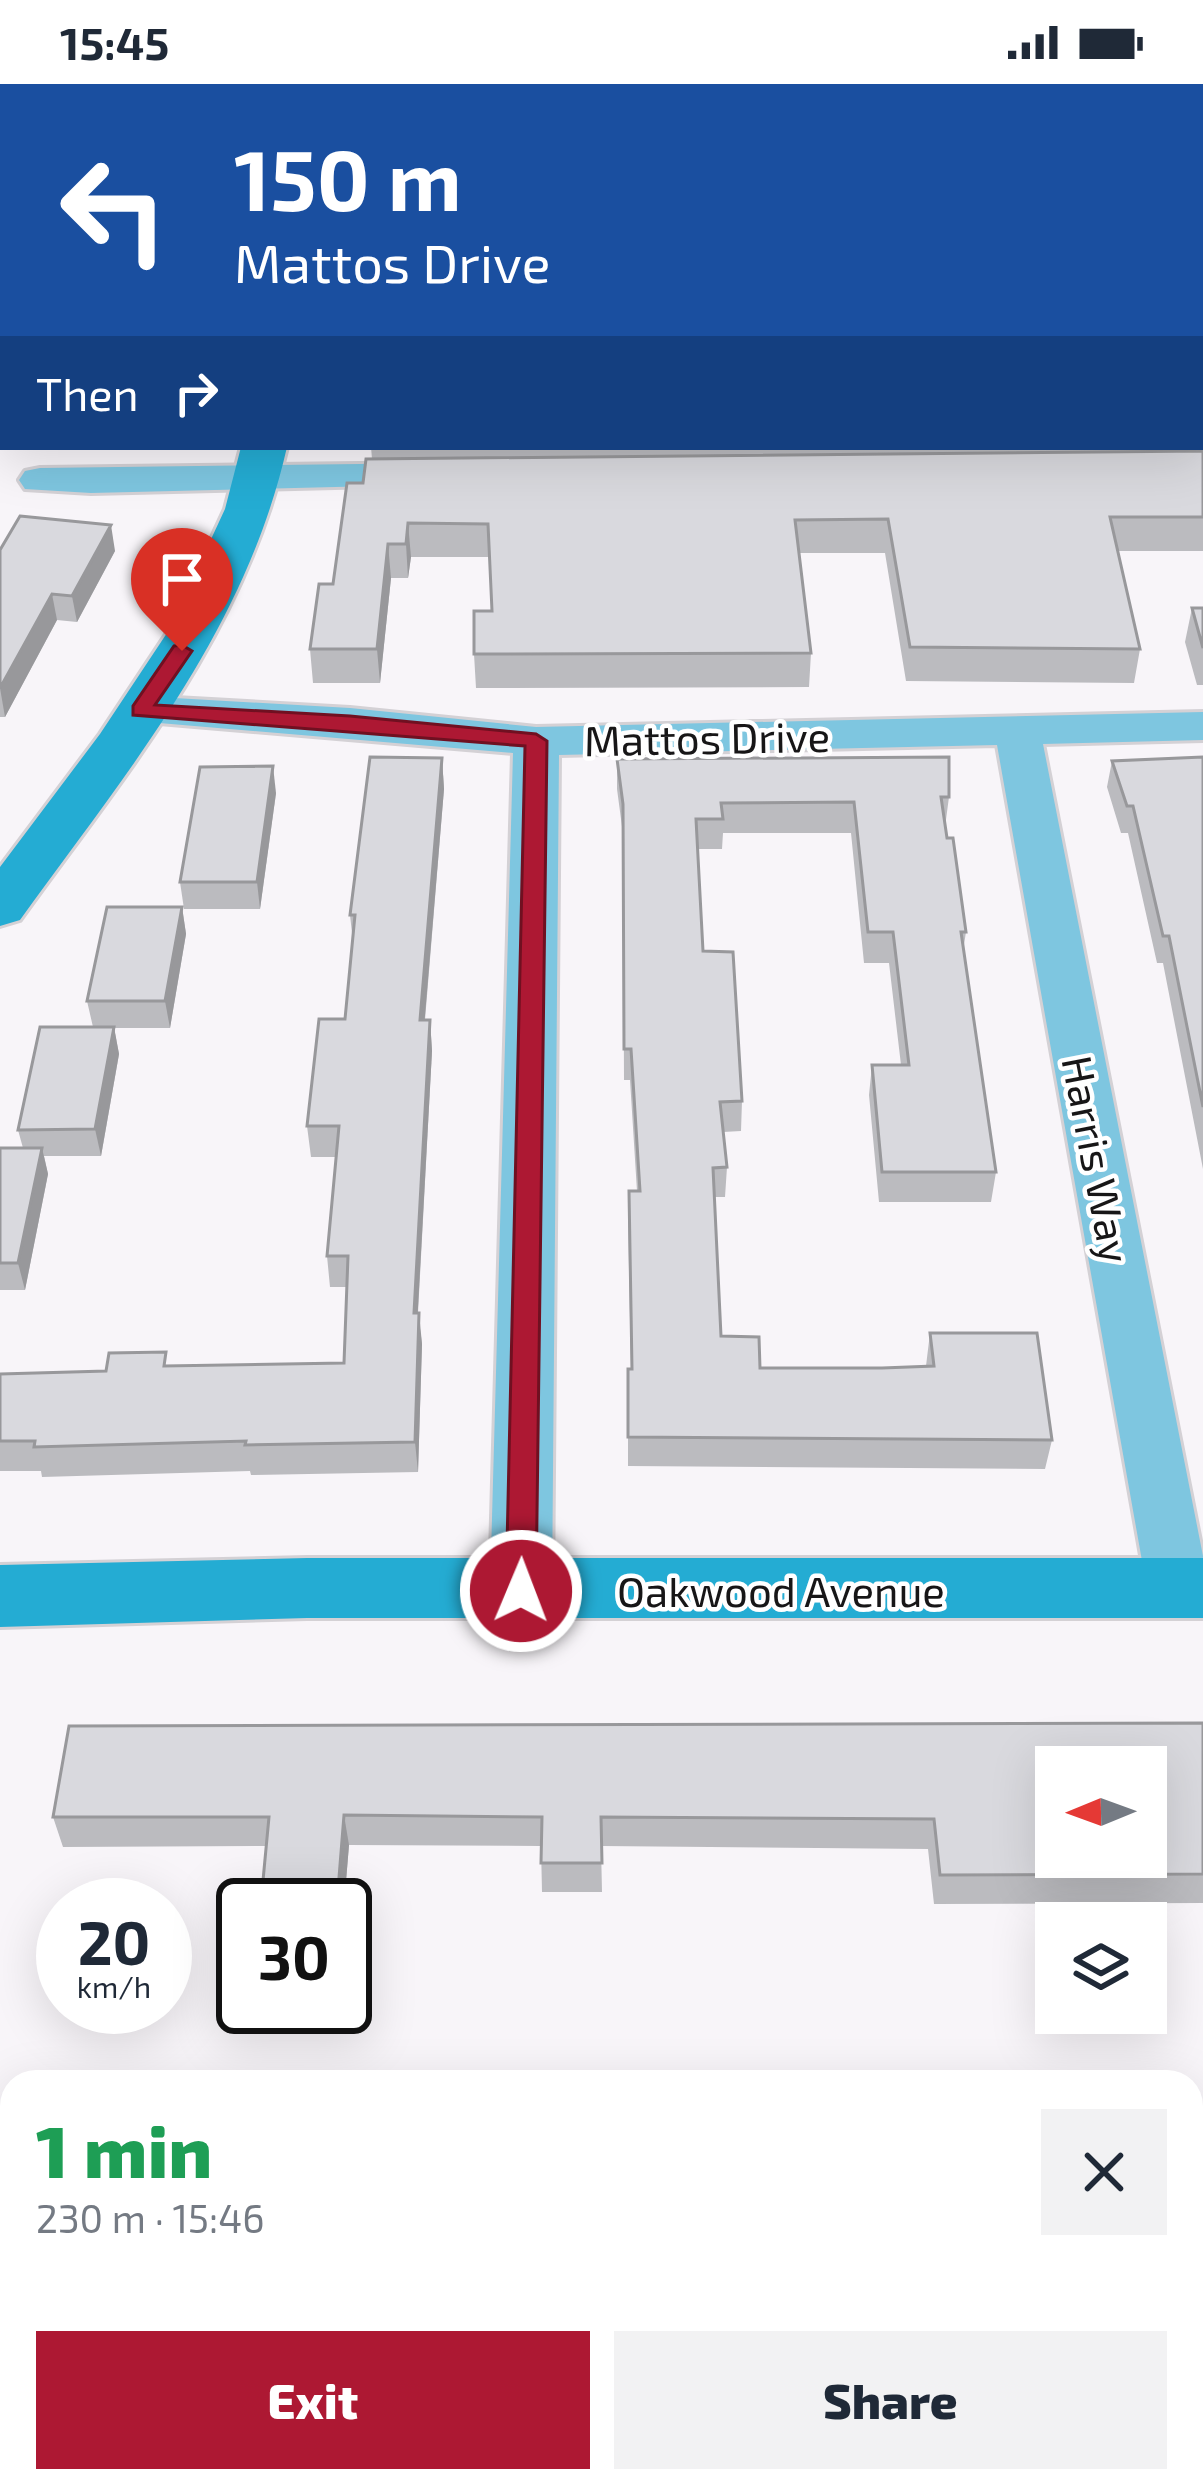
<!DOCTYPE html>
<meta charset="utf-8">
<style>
body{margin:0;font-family:"Exo 2",sans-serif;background:#f2f2f3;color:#1f2937;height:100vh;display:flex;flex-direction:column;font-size:45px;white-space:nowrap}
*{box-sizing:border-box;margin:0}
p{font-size:39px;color:#747a83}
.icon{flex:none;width:66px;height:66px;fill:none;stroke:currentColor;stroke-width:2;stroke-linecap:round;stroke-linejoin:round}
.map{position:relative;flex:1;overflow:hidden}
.drawer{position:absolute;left:0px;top:1986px;width:1203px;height:423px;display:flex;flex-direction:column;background:#fff;border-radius:36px 36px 0 0;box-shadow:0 12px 48px #0002}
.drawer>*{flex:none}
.top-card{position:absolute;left:0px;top:0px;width:1203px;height:366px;box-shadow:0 12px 48px #0002;background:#1a4fa0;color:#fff;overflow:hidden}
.needle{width:78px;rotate:269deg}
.controls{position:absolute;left:1035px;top:1662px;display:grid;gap:24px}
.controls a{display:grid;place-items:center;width:132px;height:132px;border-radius:0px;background:#fff;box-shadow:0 12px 48px #0002;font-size:60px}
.speed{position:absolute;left:36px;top:1794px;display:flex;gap:24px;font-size:60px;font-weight:700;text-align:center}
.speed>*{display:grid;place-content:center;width:156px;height:156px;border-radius:50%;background:#fff;box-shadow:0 12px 48px #0002;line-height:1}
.speed small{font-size:30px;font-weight:400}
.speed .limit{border:6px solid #111;border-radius:18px;background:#fff;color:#111}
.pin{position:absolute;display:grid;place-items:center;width:102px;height:102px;color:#fff;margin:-123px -51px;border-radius:50% 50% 50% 0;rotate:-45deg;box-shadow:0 0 12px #0007}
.pin .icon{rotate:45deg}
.me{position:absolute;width:132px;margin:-66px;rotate:1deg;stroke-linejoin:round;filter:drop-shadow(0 0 9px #0008)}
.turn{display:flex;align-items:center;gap:42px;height:252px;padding:0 36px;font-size:54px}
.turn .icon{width:156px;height:156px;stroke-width:2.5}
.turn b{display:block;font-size:84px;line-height:102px}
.then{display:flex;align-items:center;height:114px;padding:0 36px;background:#0003;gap:24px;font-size:45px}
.round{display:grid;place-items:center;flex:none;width:126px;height:126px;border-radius:0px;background:#f2f2f3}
.headline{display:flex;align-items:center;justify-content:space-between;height:204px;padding:0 36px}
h1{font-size:72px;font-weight:800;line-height:90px;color:#1e9e55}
.primary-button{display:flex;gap:24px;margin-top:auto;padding:24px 36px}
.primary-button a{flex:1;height:138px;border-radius:0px;background:#ad1833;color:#fff;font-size:48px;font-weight:800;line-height:138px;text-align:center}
.primary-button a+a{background:#f2f2f3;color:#1f2937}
.status{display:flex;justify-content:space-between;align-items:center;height:84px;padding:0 60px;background:#fff;direction:ltr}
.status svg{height:33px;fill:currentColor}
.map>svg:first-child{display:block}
</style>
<div class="status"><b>15:45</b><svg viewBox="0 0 49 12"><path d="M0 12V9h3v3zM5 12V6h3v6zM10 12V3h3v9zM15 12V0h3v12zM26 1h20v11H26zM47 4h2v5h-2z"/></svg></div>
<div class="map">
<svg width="1203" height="2408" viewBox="0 0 1203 2408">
<rect width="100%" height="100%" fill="#f8f5f9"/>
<path fill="#eee7f2" d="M 370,0 L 1203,0 L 1203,274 L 1200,3 Z"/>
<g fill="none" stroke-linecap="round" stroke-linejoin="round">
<defs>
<g id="lane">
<rect x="392" y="0" width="18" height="3"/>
<rect x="1191" y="2041" width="12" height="38"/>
<path d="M 12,2094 L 12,2134 L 0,2135 L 0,2095 Z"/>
</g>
<g id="street">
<rect x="0" y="64" width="3" height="20"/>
<path d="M 443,379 L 457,382 L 463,391 L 457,400 L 91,409 L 25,405 L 19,396 L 25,387 L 40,384 Z"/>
<path d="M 140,612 L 350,624 L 536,643 L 1203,628 L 1203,656 L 1043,660 L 1203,1472 L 1200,1524 L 1178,1531 L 1156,1524 L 1147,1505 L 997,661 L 559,671 L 552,1507 L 543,1526 L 521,1533 L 499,1526 L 490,1507 L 513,669 L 124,636 L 117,626 L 124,616 Z"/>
</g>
<g id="secondary">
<rect x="294" y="0" width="38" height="3"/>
<path d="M 241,363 L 287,363 C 245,548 128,686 20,836 L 0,842 L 0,783 L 100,650 L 169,546 L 225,425 Z"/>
<path d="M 307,1474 L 1203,1474 L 1203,1534 L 307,1534 L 0,1543 L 0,1481 Z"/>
</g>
</defs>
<use href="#lane" stroke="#d4d1d5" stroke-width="6"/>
<use href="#street" stroke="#d4d1d5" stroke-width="6"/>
<use href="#secondary" stroke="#d4d1d5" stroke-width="6"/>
<use href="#lane" fill="#7ec6e0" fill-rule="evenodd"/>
<use href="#street" fill="#7ec6e0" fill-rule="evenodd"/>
<use href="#secondary" fill="#24acd3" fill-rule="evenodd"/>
</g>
<g fill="#bbbbbf">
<path d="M 0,0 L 25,0 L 24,3 L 3,3 L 3,32 L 0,32 Z"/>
<path d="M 1200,283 L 1203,283 L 1203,467 L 1117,467 L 1140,565 L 1134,599 L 906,597 L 885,469 L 799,469 L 811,569 L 809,603 L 476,604 L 474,570 L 492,527 L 490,473 L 411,473 L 408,494 L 391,494 L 380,599 L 313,599 L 310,565 L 333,500 L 372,375 L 371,363 L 1200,363 Z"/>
<path d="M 0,466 L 115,467 L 77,538 L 57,536 L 5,633 L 0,633 Z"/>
<path d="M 1192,524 L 1203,524 L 1203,601 L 1197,601 L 1185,558 Z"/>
<path d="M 1203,673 L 1203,1085 L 1163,879 L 1157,879 L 1128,749 L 1121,749 L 1107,703 L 1112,677 Z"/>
<path d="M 442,674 L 444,705 L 425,936 L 430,936 L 432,967 L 418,1229 L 422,1260 L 418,1388 L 251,1391 L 250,1387 L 42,1393 L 41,1387 L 0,1387 L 0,1290 L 106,1287 L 169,1282 L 344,1279 L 347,1203 L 330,1203 L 327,1172 L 336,1073 L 311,1073 L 307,1042 L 345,935 L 353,858 L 350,831 Z"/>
<path d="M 617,675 L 949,713 L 945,743 L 966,848 L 963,867 L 996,1088 L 991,1118 L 879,1118 L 869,1011 L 872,981 L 901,981 L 889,879 L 864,879 L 851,749 L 723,749 L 722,765 L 698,765 L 703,867 L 742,1017 L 741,1047 L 723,1048 L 727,1083 L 725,1113 L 714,1113 L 721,1252 L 760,1284 L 882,1284 L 926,1282 L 930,1249 L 1052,1356 L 1045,1385 L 628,1382 L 628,1285 L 631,1285 L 628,1137 L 637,1107 L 630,996 L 624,996 L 623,750 L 617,705 Z"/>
<path d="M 276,709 L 260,825 L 184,825 L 180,798 Z"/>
<path d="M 182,823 L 186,850 L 170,944 L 114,944 L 119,970 L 101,1072 L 44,1072 L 48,1090 L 25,1206 L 0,1206 L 0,1064 L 23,1064 L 18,1046 L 93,943 L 87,917 Z"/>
<path d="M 1203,1639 L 1203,1819 L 934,1820 L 928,1765 L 601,1762 L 602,1808 L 542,1808 L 541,1762 L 349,1761 L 344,1821 L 265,1821 L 262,1807 L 266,1762 L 63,1763 L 53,1733 Z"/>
</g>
<g fill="#98989b">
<path d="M 408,439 L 411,473 L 408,494 L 406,460 Z"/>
<path d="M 111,441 L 115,467 L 77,538 L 72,512 Z"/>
<path d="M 388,460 L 391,494 L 380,599 L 377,565 Z"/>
<path d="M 52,510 L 57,536 L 5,633 L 0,604 Z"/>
<path d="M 442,674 L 444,705 L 422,967 L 420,936 Z"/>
<path d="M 273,682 L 276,709 L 260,825 L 257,798 Z"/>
<path d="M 182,823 L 186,850 L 170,944 L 165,917 Z"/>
<path d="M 430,936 L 432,967 L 416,1260 L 414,1229 Z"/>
<path d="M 114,943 L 119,970 L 101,1072 L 95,1045 Z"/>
<path d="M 42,1064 L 48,1090 L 25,1206 L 18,1179 Z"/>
<path d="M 419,1229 L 422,1260 L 418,1388 L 415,1358 Z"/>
<path d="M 344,1731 L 349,1761 L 344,1821 L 341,1821 L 338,1806 Z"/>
<path d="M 110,2397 L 131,2397 L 127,2408 L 99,2408 Z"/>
</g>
<g fill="#d9d9de" stroke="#98989b" stroke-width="3" fill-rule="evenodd">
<path d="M 0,0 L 13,0 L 12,3 L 3,3 L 3,10 L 0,10 Z"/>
<path d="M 130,0 L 218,0 L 218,3 L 129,3 Z"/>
<rect x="476" y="0" width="107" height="3"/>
<path d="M 744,0 L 935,0 L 935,3 L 745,3 Z"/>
<rect x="1200" y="283" width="3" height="53"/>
<path d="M 1203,367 L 1203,433 L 1110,433 L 1140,565 L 910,563 L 888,435 L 795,436 L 811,569 L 474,570 L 474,527 L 492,527 L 488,440 L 408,439 L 406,460 L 388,460 L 377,565 L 310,565 L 319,500 L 333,500 L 347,399 L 363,399 L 366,375 Z"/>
<path d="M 20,432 L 111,441 L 72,512 L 52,510 L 0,604 L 0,466 Z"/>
<path d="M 1192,524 L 1203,524 L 1203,564 Z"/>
<path d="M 370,673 L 442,674 L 420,936 L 430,936 L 414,1229 L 419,1229 L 415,1358 L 245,1361 L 246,1357 L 34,1363 L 35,1357 L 0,1357 L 0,1290 L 106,1287 L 109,1269 L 166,1268 L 164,1282 L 344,1279 L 348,1172 L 327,1172 L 339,1042 L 307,1042 L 319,935 L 345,935 L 355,831 L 350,831 Z"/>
<path d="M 949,673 L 949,713 L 941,713 L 947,754 L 953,754 L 966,848 L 961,848 L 996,1088 L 882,1088 L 872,981 L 909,981 L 893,848 L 868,848 L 854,718 L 721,719 L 723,735 L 696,735 L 703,867 L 733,868 L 742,1017 L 720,1018 L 727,1083 L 713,1084 L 721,1252 L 759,1253 L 760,1284 L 882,1284 L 934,1282 L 930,1249 L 1037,1249 L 1052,1356 L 628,1353 L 628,1285 L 632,1285 L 629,1107 L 640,1107 L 631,965 L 624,965 L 623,720 L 617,675 Z"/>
<path d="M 1203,673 L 1203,1023 L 1169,852 L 1163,852 L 1133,722 L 1127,722 L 1112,677 Z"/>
<path d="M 273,682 L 257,798 L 180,798 L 200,683 Z"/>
<path d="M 107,823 L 182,823 L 165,917 L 87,917 Z"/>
<path d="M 40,943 L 114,943 L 95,1045 L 18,1046 Z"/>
<path d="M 0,1064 L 42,1064 L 18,1179 L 0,1179 Z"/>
<path d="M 1203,1639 L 1203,1790 L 940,1791 L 934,1735 L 601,1733 L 602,1779 L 541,1779 L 542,1733 L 344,1731 L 338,1806 L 262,1807 L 269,1733 L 53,1733 L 69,1642 ZM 1056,1683 L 1146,1683 L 1146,1773 L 1056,1773 Z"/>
<path d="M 2,2338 L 12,2349 L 12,2397 L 56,2397 L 64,2407 L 65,2397 L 110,2397 L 99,2408 L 0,2408 L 0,2341 Z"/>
<path d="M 123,2397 L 667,2397 L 667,2402 L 767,2397 L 1129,2397 L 1130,2408 L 1163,2408 L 122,2408 Z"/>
</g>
<path fill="#ad1833" stroke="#701021" stroke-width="3" d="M 182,561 L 192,567 L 155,621 L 350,632 L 536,650 L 547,657 L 536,1507 L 532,1515 L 521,1519 L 511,1515 L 506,1507 L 525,662 L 133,631 L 133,622 L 174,562 Z"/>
<g text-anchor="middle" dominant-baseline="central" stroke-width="9" stroke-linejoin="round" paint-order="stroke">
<g font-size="42" fill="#171617" stroke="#fff">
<text transform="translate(707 653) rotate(-1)">Mattos Drive</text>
<text transform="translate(1098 1075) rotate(79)">Harris Way</text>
<text x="781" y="1506">Oakwood Avenue</text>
</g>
</g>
</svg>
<div class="controls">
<a><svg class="needle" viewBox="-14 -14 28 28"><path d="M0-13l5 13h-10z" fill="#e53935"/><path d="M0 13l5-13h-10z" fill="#747a83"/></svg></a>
<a><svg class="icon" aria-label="layers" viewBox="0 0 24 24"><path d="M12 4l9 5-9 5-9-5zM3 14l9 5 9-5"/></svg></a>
</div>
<div class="speed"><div>20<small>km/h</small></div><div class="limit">30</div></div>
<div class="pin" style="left:182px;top:567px;background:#d93025"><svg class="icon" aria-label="arrive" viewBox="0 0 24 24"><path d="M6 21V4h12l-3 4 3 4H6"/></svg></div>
<svg class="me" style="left:521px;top:1507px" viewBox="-20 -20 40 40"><circle r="17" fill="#ad1833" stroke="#fff" stroke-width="3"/><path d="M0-11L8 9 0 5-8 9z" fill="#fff"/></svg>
<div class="top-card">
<div class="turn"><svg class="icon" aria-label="left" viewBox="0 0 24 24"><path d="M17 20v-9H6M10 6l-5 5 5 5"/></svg><div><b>150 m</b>Mattos Drive</div></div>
<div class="then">Then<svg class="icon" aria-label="right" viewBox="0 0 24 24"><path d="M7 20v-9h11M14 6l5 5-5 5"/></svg></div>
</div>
<section class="drawer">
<div class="headline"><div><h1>1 min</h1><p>230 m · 15:46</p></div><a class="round"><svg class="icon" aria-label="close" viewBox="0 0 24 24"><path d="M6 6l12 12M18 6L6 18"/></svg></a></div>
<div class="primary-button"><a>Exit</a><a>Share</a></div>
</section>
</div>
